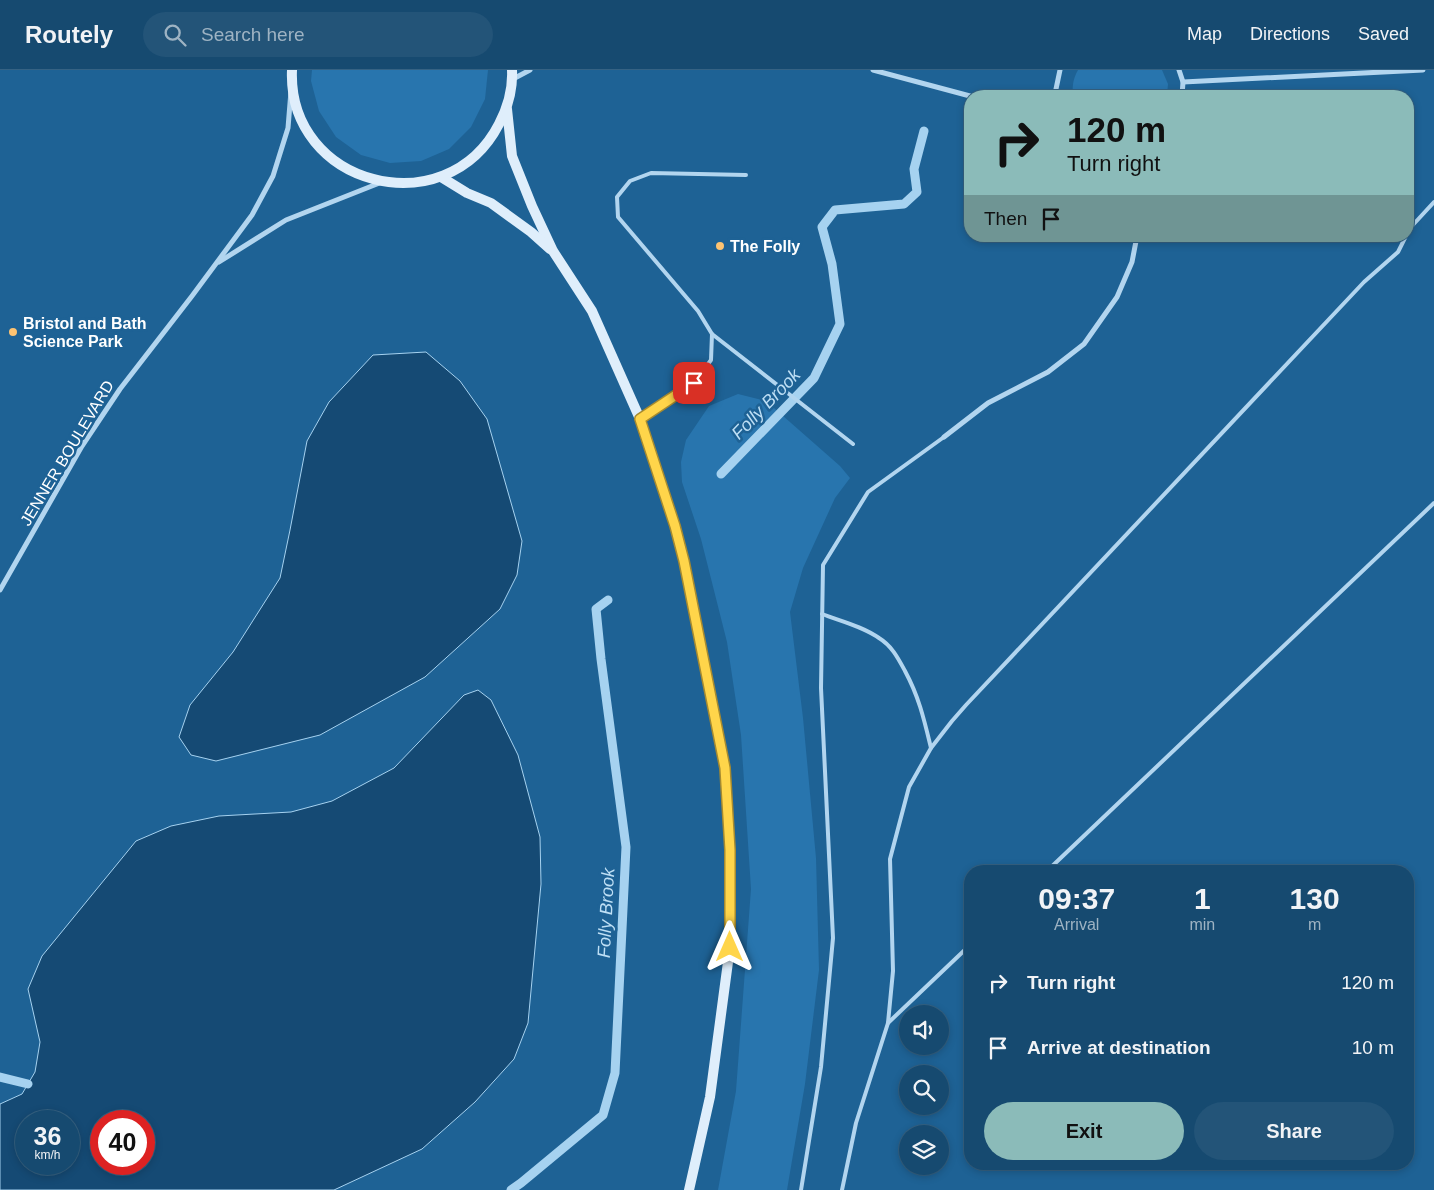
<!DOCTYPE html>
<style>
body{margin:0;font-family:Arial,sans-serif;background:#235478;color:#f1f3f6;height:100vh;display:flex;flex-direction:column;font-size:19px;white-space:nowrap}
*{box-sizing:border-box;margin:0}
p{font-size:16px;color:#9eb3c3}
.icon{flex:none;width:28px;height:28px;fill:none;stroke:currentColor;stroke-width:2;stroke-linecap:round;stroke-linejoin:round}
.map{position:relative;flex:1;overflow:hidden}
.sheet{position:absolute;left:964px;top:795px;width:450px;height:305px;display:flex;flex-direction:column;background:#164a70;border-radius:20px;box-shadow:0 2px 8px #0003,0 0 0 1px #356283}
.sheet>*{flex:none}
.top-card{position:absolute;left:964px;top:20px;width:450px;height:152px;border-radius:20px;box-shadow:0 2px 8px #0003,0 0 0 1px #356283;background:#8bbbb9;color:#111;overflow:hidden}
.controls{position:absolute;left:899px;top:935px;display:grid;gap:10px}
.controls a{display:grid;place-items:center;width:50px;height:50px;border-radius:50%;background:#164a70;box-shadow:0 2px 8px #0003,0 0 0 1px #356283;font-size:25px}
.speed{position:absolute;left:15px;top:1040px;display:flex;gap:10px;font-size:25px;font-weight:700;text-align:center}
.speed>*{display:grid;place-content:center;width:65px;height:65px;border-radius:50%;background:#164a70;box-shadow:0 2px 8px #0003,0 0 0 1px #356283;line-height:1}
.speed small{font-size:12px;font-weight:400}
.speed .limit{border:8px solid #d22;background:#fff;color:#111}
.pin{position:absolute;display:grid;place-items:center;width:42px;height:42px;color:#fff;margin:-21px;border-radius:10px;box-shadow:0 2px 8px #0006}
.me{position:absolute;width:55px;margin:-28px;rotate:0deg;stroke-linejoin:round;filter:drop-shadow(0 0 4px #0008)}
.turn{display:flex;align-items:center;gap:18px;height:105px;padding:0 20px;font-size:22px}
.turn .icon{width:65px;height:65px;stroke-width:2.5}
.turn b{display:block;font-size:35px;line-height:42px}
.then{display:flex;align-items:center;height:48px;padding:0 20px;background:#0003;gap:10px;font-size:19px}
.eta{display:flex;justify-content:space-evenly;align-items:center;height:85px;text-align:center}
.eta b{font-size:30px;font-weight:700;line-height:35px}
.primary-button{display:flex;gap:10px;margin-top:auto;padding:10px 20px}
.primary-button a{flex:1;height:58px;border-radius:30px;background:#8bbbb9;color:#111;font-size:20px;font-weight:700;line-height:58px;text-align:center}
.primary-button a+a{background:#235478;color:#f1f3f6}
ul{padding:0;list-style:none}
li{display:flex;align-items:center;gap:15px;height:65px;padding:0 20px}
li div{flex:1}
li b{display:block;font-size:19px}
li em{font-style:normal}
header{display:flex;align-items:center;gap:30px;box-sizing:border-box;height:70px;padding:0 25px;background:#164a70;border-bottom:1px solid #356283}
header strong{font-size:24px}
nav{display:flex;gap:28px;margin-inline-start:auto;font-size:18px}
.search{width:350px;height:45px;background:#235478;display:flex;align-items:center;gap:12px;box-sizing:border-box;padding:0 18px;border-radius:28px;color:#9eb3c3;font-size:19px}
.map>svg:first-child{display:block}
</style>
<header>
<strong>Routely</strong>
<div class="search"><svg class="icon" aria-label="search" viewBox="0 0 24 24"><circle cx="10" cy="10" r="6"/><path d="M15 15l6 6"/></svg>Search here</div>
<nav><a>Map</a><a>Directions</a><a>Saved</a></nav>
</header>
<div class="map">
<svg width="1434" height="1120" viewBox="0 0 1434 1120">
<rect width="100%" height="100%" fill="#1e6295"/>
<g fill="#2875ae">
<path d="M 312,0 L 488,0 L 485,29 L 471,57 L 449,79 L 421,91 L 390,93 L 361,85 L 336,67 L 319,41 L 311,11 Z"/>
<path d="M 1078,0 L 1162,0 L 1168,14 L 1167,26 L 1073,26 C 1072,16 1073,9 1078,0 Z"/>
<path d="M 738,324 L 766,331 L 840,396 L 850,408 L 835,428 L 803,498 L 790,542 L 803,648 L 816,788 L 819,900 L 805,1014 L 787,1120 L 718,1120 L 736,1021 L 751,819 L 741,665 L 727,572 L 701,469 L 682,412 L 681,392 L 686,370 L 709,336 Z"/>
</g>
<g fill="#154a74" stroke="#a6d2f0" fill-rule="evenodd">
<path d="M 426,282 L 460,311 L 487,349 L 522,471 L 517,505 L 500,539 L 425,607 L 320,665 L 216,691 L 191,685 L 179,667 L 190,635 L 233,582 L 280,508 L 290,460 L 307,371 L 329,332 L 373,285 Z"/>
<path d="M 478,620 L 491,630 L 518,685 L 540,767 L 541,814 L 528,953 L 514,989 L 475,1032 L 422,1079 L 334,1120 L 0,1120 L 0,1034 L 22,1024 L 35,1002 L 40,972 L 28,919 L 42,886 L 136,771 L 171,756 L 219,746 L 291,742 L 332,731 L 394,698 L 464,625 ZM 26,1051 L 69,1051 L 69,1094 L 26,1094 ZM 101,1051 L 144,1051 L 144,1094 L 101,1094 Z"/>
</g>
<g fill="none" stroke-linecap="round" stroke-linejoin="round">
<g stroke="#a6d2f0" stroke-width="9">
<path d="M 721,404 L 814,308 L 840,254 L 832,194 L 822,157 L 835,140 L 904,134 L 917,122 L 914,99 L 924,61"/>
<path d="M 0,1007 L 28,1014"/>
<path d="M 511,1120 L 521,1113 L 603,1045 L 615,1003 L 626,777 L 601,589 L 596,539 L 608,530"/>
</g>
<g stroke="#b2d5ef" stroke-width="4">
<path d="M 746,105 L 651,103 L 630,111 L 617,127 L 618,147 L 698,241 L 712,264 L 853,374"/>
<path d="M 1408,164 L 1411,157 L 1434,132"/>
<path d="M 642,348 L 694,313 L 711,290 L 712,264"/>
<path d="M 822,544 C 840,551 862,556 879,568 C 892,576 898,588 905,601 C 919,627 924,649 931,678"/>
<path d="M 1047,801 L 1434,433"/>
<path d="M 888,953 L 970,875"/>
<path d="M 801,1120 L 821,997 L 833,868 L 821,618 L 823,495 L 868,422 L 944,367"/>
<path d="M 842,1120 L 856,1053 L 888,953 L 893,901 L 890,789 L 909,717 L 931,678 L 952,651 L 966,635 L 1364,212 L 1398,182 L 1406,166"/>
</g>
<g stroke="#b2d5ef" stroke-width="5">
<path d="M 873,0 L 970,26"/>
<path d="M 1179,0 L 1183,12 L 1182,26"/>
<path d="M 513,9 L 530,0"/>
<path d="M 1183,12 L 1423,0"/>
<path d="M 1058,26 L 1056,19 L 1060,0"/>
<path d="M 219,192 L 286,150 L 382,112"/>
<path d="M 944,367 L 988,333 L 1048,302 L 1084,274 L 1117,227 L 1132,192 L 1137,166"/>
<path d="M 0,520 L 82,376 L 120,319 L 192,226 L 252,145 L 273,106 L 288,58 L 291,21"/>
</g>
<g stroke="#dfeefb" stroke-width="10">
<path d="M 292,0 C 287,116 446,157 499,54 C 508,37 513,20 512,0"/>
<path d="M 507,39 L 512,86 L 532,136 L 553,181 L 592,241 L 640,349 L 675,456 L 684,491 L 725,698 L 730,780 L 730,877 L 710,1027 L 689,1120"/>
<path d="M 441,107 L 467,123 L 491,133 L 531,162 L 550,179"/>
</g>
</g>
<g fill="none" stroke-linecap="round" stroke-linejoin="round">
<defs>
<path id="route" d="M 694,313 L 640,349 L 675,456 L 684,491 L 725,698 L 730,780 L 730,877"/>
</defs>
<use href="#route" stroke="#a68a30" stroke-width="12"/>
<use href="#route" stroke="#ffd54a" stroke-width="9"/>
</g>
<g fill="#fdc372" stroke="#1e6295" stroke-width="2">
<circle cx="720" cy="176" r="5"/>
<circle cx="13" cy="262" r="5"/>
</g>
<g text-anchor="middle" dominant-baseline="central" stroke-width="5" stroke-linejoin="round" paint-order="stroke">
<g font-size="16" font-weight="bold" fill="#fff" stroke="#1e6295" text-anchor="start">
<text x="730" y="176">The Folly</text>
<text x="23" y="253">Bristol and Bath<tspan x="23" dy="18">Science Park</tspan></text>
</g>
<g font-size="16" fill="#fff" stroke="#1e6295">
<text transform="translate(67 383) rotate(-59)">JENNER BOULEVARD</text>
</g>
<g font-size="18" font-style="italic" fill="#bedff5" stroke="#1e6295">
<text transform="translate(766 334) rotate(-46)">Folly Brook</text>
<text transform="translate(606 843) rotate(-87)">Folly Brook</text>
</g>
</g>
</svg>
<div class="controls">
<a><svg class="icon" aria-label="sound" viewBox="0 0 24 24"><path d="M4 9h4l5-4v14l-5-4H4zM17 9q2 3 0 6"/></svg></a>
<a><svg class="icon" aria-label="search" viewBox="0 0 24 24"><circle cx="10" cy="10" r="6"/><path d="M15 15l6 6"/></svg></a>
<a><svg class="icon" aria-label="layers" viewBox="0 0 24 24"><path d="M12 4l9 5-9 5-9-5zM3 14l9 5 9-5"/></svg></a>
</div>
<div class="speed"><div>36<small>km/h</small></div><div class="limit">40</div></div>
<div class="pin" style="left:694px;top:313px;background:#d93025"><svg class="icon" aria-label="arrive" viewBox="0 0 24 24"><path d="M6 21V4h12l-3 4 3 4H6"/></svg></div>
<svg class="me" style="left:730px;top:877px" viewBox="-20 -20 40 40"><path d="M0-17L14 15 0 8-14 15z" fill="#ffd54a" stroke="#fff" stroke-width="4"/></svg>
<div class="top-card">
<div class="turn"><svg class="icon" aria-label="right" viewBox="0 0 24 24"><path d="M7 20v-9h11M14 6l5 5-5 5"/></svg><div><b>120 m</b>Turn right</div></div>
<div class="then">Then<svg class="icon" aria-label="arrive" viewBox="0 0 24 24"><path d="M6 21V4h12l-3 4 3 4H6"/></svg></div>
</div>
<section class="sheet">
<div class="eta">
<div><b>09:37</b><p>Arrival</p></div>
<div><b>1</b><p>min</p></div>
<div><b>130</b><p>m</p></div>
</div>
<ul>
<li><svg class="icon" aria-label="right" viewBox="0 0 24 24"><path d="M7 20v-9h11M14 6l5 5-5 5"/></svg><div><b>Turn right</b></div><em>120 m</em></li>
<li><svg class="icon" aria-label="arrive" viewBox="0 0 24 24"><path d="M6 21V4h12l-3 4 3 4H6"/></svg><div><b>Arrive at destination</b></div><em>10 m</em></li>
</ul>
<div class="primary-button"><a>Exit</a><a>Share</a></div>
</section>
</div>
